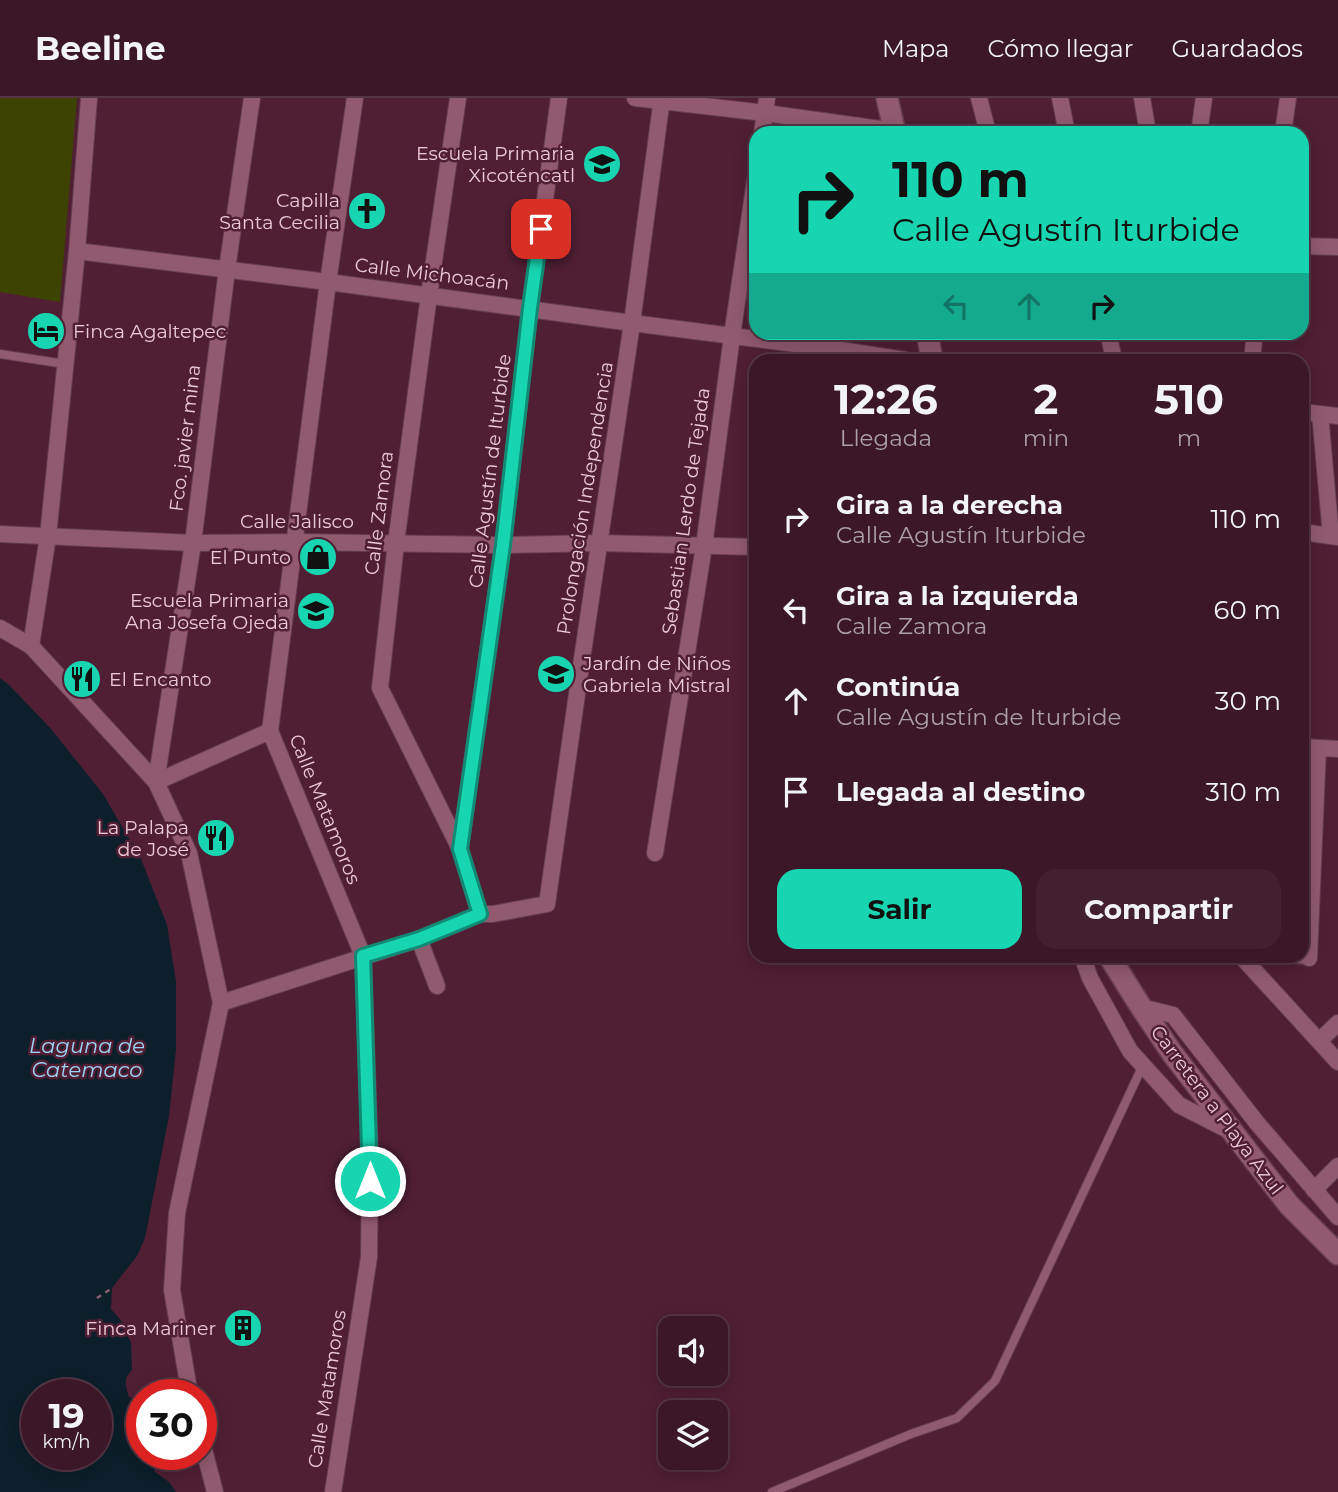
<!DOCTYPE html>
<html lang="es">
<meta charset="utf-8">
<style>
body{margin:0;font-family:Montserrat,sans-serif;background:#43202f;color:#f1f3f6;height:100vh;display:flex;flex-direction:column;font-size:26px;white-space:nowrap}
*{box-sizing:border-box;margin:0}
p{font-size:23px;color:#ac9fa7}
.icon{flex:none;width:38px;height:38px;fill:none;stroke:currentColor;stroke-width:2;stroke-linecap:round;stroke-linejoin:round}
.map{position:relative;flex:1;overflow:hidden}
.sheet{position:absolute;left:749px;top:256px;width:560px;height:609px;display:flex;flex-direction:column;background:#3c1727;border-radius:21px;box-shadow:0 4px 18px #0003,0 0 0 2px #553644}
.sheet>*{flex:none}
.top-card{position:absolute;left:749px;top:28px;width:560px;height:214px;border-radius:21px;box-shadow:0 4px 18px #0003,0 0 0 2px #553644;background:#18d5b2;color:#111;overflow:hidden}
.controls{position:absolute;left:658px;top:1218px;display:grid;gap:14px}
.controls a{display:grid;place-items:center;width:70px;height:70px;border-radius:14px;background:#3c1727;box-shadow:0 4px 18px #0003,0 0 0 2px #553644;font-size:35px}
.speed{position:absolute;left:21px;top:1281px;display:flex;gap:14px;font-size:35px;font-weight:700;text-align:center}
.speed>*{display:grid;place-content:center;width:91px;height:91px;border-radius:50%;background:#3c1727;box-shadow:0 4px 18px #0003,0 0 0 2px #553644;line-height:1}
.speed small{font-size:18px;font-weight:400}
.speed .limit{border:10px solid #d22;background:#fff;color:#111}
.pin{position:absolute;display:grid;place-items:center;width:60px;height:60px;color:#fff;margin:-30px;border-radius:14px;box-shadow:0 4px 10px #0006}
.me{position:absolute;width:77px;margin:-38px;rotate:0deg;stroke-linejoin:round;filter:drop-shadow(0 0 5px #0008)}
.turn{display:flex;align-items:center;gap:24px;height:147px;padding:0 28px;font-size:32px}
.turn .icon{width:91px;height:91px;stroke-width:2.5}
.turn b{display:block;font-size:49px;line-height:60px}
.lanes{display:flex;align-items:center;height:66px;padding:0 28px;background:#0003;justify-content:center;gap:35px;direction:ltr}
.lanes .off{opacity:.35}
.eta{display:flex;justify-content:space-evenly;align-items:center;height:119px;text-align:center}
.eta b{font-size:42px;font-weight:700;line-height:49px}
.cta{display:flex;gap:14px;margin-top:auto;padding:14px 28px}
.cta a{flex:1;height:80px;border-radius:21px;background:#18d5b2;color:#111;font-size:28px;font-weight:700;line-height:80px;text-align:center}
.cta a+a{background:#43202f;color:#f1f3f6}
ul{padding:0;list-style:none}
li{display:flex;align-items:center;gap:21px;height:91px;padding:0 28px}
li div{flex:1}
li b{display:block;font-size:26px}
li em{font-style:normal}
header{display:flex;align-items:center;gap:42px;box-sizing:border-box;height:98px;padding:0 35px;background:#3c1727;border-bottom:2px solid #553644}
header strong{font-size:33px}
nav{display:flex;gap:38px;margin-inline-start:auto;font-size:24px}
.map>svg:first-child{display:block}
</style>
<header>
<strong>Beeline</strong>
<nav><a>Mapa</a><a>Cómo llegar</a><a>Guardados</a></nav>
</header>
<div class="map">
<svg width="1338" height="1394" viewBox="0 0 1338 1394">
<rect width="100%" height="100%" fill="#501f34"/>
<path fill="#3d4300" d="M 0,0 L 77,0 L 60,204 L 0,194 Z"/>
<path fill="#0c1f2a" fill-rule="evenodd" d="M 0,580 L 9,587 L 51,631 L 103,696 L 141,761 L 167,827 L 176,884 L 176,951 L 169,1018 L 145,1140 L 137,1158 L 112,1190 L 111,1211 L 123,1225 L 131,1245 L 132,1272 C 123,1281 125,1287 129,1299 L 142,1302 L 142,1356 L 152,1356 L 155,1374 L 169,1384 L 176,1394 L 0,1394 ZM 37,1297 L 96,1297 L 96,1356 L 37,1356 Z"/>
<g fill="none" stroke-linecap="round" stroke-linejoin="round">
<defs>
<g id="service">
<path d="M 0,256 L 65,266"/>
<path d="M 772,1394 L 911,1336 L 957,1320 L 995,1283 L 1143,967"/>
</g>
<path id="pedestrian" d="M 1288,858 L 1309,860"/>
<g id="minor">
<path d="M 458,0 L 429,197 L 396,445 L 380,590 L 460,751 L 480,816"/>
<path d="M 635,0 L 765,15 L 895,33"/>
<path d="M 979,0 L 988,35"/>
<path d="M 1060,0 L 1067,35"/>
<path d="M 1142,0 L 1148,35"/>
<path d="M 762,35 L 767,0"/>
<path d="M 1199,35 L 1204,0"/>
<path d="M 1283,35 L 1288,0"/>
<path d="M 1302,148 L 1338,149"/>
<path d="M 77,153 L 328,184 L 632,225 L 834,251 L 905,262"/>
<path d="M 1108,234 L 1114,262"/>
<path d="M 832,262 L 836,234"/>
<path d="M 1252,262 L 1255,234"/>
<path d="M 1302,314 L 1338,318"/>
<path d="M 1320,316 L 1331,438"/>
<path d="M 1302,434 L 1338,439"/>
<path d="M 0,436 L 193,445 L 296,444 L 503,447 L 600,445 L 756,449"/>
<path d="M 0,530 L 31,548 L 156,684 L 189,755 L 221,905 L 177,1115 L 172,1192 L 190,1297"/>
<path d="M 31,548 L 48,438 L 77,153 L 89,0"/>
<path d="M 1302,649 L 1338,651"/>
<path d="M 156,684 L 193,445 L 227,171 L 252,0"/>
<path d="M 156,684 L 270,633"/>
<path d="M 460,750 L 503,447 L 530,210 L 559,0"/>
<path d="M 655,755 L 704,448 L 732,238 L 756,76"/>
<path d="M 419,841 L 437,888"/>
<path d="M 1082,858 L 1090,880 L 1130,953 L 1179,1007 L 1228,1032"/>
<path d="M 1241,858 L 1338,964"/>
<path d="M 1309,860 L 1318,650"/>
<path d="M 221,905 L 419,841 L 480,816 L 493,816 L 547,806 L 582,561 L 632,225 L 662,0"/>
<path d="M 1141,909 L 1173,917 L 1257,1025 L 1338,1119"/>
<path d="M 1319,943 L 1338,925"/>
<path d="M 1314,1092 L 1338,1068"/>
<path d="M 201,1340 L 215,1394"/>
<path d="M 333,1394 L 369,1159 L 370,1058 L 363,858 L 270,633 L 328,184 L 355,0"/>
</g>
<g id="secondary">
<path d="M 887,0 L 895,35"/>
<path d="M 927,234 L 932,262"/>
<path d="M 1109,858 L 1141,909 L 1172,955 L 1289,1107 L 1338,1156"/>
</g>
</defs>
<use href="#service" stroke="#663c50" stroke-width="10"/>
<use href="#pedestrian" stroke="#663c50" stroke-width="15"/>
<use href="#minor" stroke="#663c50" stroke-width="18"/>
<use href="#secondary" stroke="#663c50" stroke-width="24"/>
<path stroke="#895e70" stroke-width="2.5" stroke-dasharray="5 5" stroke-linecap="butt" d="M 97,1200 L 112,1190"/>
<use href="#service" stroke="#915a6f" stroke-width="8"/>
<use href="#pedestrian" stroke="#915a6f" stroke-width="12"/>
<use href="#minor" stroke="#915a6f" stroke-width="16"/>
<use href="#secondary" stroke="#915a6f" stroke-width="21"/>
</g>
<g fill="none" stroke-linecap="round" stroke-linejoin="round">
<defs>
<path id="route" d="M 370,1083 L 363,858 L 419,841 L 480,816 L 460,751 L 503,447 L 530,210 L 541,131"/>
</defs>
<use href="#route" stroke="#108a74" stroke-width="18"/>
<use href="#route" stroke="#18d5b2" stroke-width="12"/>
</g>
<defs>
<symbol id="school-disc" viewBox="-11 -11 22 22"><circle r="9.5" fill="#18d5b2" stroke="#501f34"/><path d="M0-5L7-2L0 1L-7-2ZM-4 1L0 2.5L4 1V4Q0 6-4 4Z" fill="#111"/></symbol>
<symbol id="church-disc" viewBox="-11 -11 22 22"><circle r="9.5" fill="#18d5b2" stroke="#501f34"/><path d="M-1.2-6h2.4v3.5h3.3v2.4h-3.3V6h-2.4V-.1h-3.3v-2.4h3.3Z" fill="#111"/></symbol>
<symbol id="hotel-disc" viewBox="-11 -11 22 22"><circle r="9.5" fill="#18d5b2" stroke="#501f34"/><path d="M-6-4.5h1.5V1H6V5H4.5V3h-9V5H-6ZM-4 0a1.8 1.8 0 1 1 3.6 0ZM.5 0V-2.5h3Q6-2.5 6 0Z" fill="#111"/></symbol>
<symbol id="shop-disc" viewBox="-11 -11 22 22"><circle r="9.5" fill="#18d5b2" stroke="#501f34"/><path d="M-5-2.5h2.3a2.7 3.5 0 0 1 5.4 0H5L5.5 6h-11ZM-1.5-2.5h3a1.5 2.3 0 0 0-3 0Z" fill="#111"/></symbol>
<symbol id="restaurant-disc" viewBox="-11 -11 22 22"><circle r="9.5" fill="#18d5b2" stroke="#501f34"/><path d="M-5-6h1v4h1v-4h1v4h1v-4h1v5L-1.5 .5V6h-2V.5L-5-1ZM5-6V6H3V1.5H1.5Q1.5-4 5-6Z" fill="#111"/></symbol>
<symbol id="building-disc" viewBox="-11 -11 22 22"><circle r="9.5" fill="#18d5b2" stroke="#501f34"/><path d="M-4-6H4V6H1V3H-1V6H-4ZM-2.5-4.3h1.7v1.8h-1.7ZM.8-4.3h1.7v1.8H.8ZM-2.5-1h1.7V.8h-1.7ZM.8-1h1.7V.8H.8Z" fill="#111"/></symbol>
</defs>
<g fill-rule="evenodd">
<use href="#school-disc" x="580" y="44" width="44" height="44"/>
<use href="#church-disc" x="345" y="91" width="44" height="44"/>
<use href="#hotel-disc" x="24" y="211" width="44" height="44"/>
<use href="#shop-disc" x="296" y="437" width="44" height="44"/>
<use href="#school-disc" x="294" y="491" width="44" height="44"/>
<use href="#school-disc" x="534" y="554" width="44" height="44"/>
<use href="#restaurant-disc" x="60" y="559" width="44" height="44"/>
<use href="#restaurant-disc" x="194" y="718" width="44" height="44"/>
<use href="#building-disc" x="221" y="1208" width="44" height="44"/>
</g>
<g text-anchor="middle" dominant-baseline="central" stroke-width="5" stroke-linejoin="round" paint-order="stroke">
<g font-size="19" fill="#eacad5" stroke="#501f34" text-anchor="end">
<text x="575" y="55">Escuela Primaria<tspan x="575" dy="22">Xicoténcatl</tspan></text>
<text x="340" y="102">Capilla<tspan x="340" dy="22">Santa Cecilia</tspan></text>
<text x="73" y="233" text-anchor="start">Finca Agaltepec</text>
<text x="291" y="459">El Punto</text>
<text x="289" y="502">Escuela Primaria<tspan x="289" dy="22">Ana Josefa Ojeda</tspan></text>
<text x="583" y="565" text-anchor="start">Jardín de Niños<tspan x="583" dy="22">Gabriela Mistral</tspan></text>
<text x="109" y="581" text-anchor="start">El Encanto</text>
<text x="189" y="729">La Palapa<tspan x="189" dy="22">de José</tspan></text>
<text x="216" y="1230">Finca Mariner</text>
</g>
<g font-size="19" fill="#eacad5" stroke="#501f34">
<text transform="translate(432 176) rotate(7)">Calle Michoacán</text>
<text transform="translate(185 340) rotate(-83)">Fco. javier mina</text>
<text transform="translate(490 373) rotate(-83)">Calle Agustín de Iturbide</text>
<text transform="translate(585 400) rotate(-81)">Prolongación Independencia</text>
<text transform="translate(686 413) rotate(-82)">Sebastian Lerdo de Tejada</text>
<text transform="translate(379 415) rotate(-83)">Calle Zamora</text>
<text x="297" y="423">Calle Jalisco</text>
<text transform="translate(325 711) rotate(68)">Calle Matamoros</text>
<text transform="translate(1217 1012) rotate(53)">Carretera a Playa Azul</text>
<text transform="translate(327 1291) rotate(-81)">Calle Matamoros</text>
</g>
<g font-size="21" font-style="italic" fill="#9ad3f6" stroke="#501f34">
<text x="87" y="947">Laguna de<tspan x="87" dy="24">Catemaco</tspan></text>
</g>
</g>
</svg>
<div class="controls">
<a><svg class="icon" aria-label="sound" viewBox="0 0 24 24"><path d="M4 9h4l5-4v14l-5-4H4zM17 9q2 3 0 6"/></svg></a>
<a><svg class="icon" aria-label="layers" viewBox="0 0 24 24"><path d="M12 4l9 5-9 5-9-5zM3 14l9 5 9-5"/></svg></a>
</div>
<div class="speed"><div>19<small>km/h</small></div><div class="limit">30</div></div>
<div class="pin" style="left:541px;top:131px;background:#d93025"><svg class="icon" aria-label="arrive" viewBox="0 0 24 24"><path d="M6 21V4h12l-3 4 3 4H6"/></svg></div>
<svg class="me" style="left:370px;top:1083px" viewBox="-20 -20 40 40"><circle r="17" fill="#18d5b2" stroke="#fff" stroke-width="3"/><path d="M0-11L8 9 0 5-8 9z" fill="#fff"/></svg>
<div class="top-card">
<div class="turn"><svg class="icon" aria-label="right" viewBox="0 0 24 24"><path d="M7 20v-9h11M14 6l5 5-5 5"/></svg><div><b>110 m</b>Calle Agustín Iturbide</div></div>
<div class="lanes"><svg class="icon off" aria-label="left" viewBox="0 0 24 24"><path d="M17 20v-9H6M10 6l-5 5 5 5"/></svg><svg class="icon off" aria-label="ahead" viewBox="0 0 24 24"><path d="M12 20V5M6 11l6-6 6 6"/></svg><svg class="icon" aria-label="right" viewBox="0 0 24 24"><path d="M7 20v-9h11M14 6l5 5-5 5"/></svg></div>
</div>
<section class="sheet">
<div class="eta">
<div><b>12:26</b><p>Llegada</p></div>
<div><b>2</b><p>min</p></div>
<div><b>510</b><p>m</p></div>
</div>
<ul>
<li><svg class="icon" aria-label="right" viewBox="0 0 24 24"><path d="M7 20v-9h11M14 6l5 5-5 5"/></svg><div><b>Gira a la derecha</b><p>Calle Agustín Iturbide</p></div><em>110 m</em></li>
<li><svg class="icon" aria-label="left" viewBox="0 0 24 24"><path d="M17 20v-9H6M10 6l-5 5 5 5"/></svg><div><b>Gira a la izquierda</b><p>Calle Zamora</p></div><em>60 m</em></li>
<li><svg class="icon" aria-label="ahead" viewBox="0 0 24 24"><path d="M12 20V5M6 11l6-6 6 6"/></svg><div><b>Continúa</b><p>Calle Agustín de Iturbide</p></div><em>30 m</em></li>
<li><svg class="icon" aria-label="arrive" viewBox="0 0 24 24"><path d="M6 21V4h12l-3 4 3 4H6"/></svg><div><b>Llegada al destino</b></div><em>310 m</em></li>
</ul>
<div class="cta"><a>Salir</a><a>Compartir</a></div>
</section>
</div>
